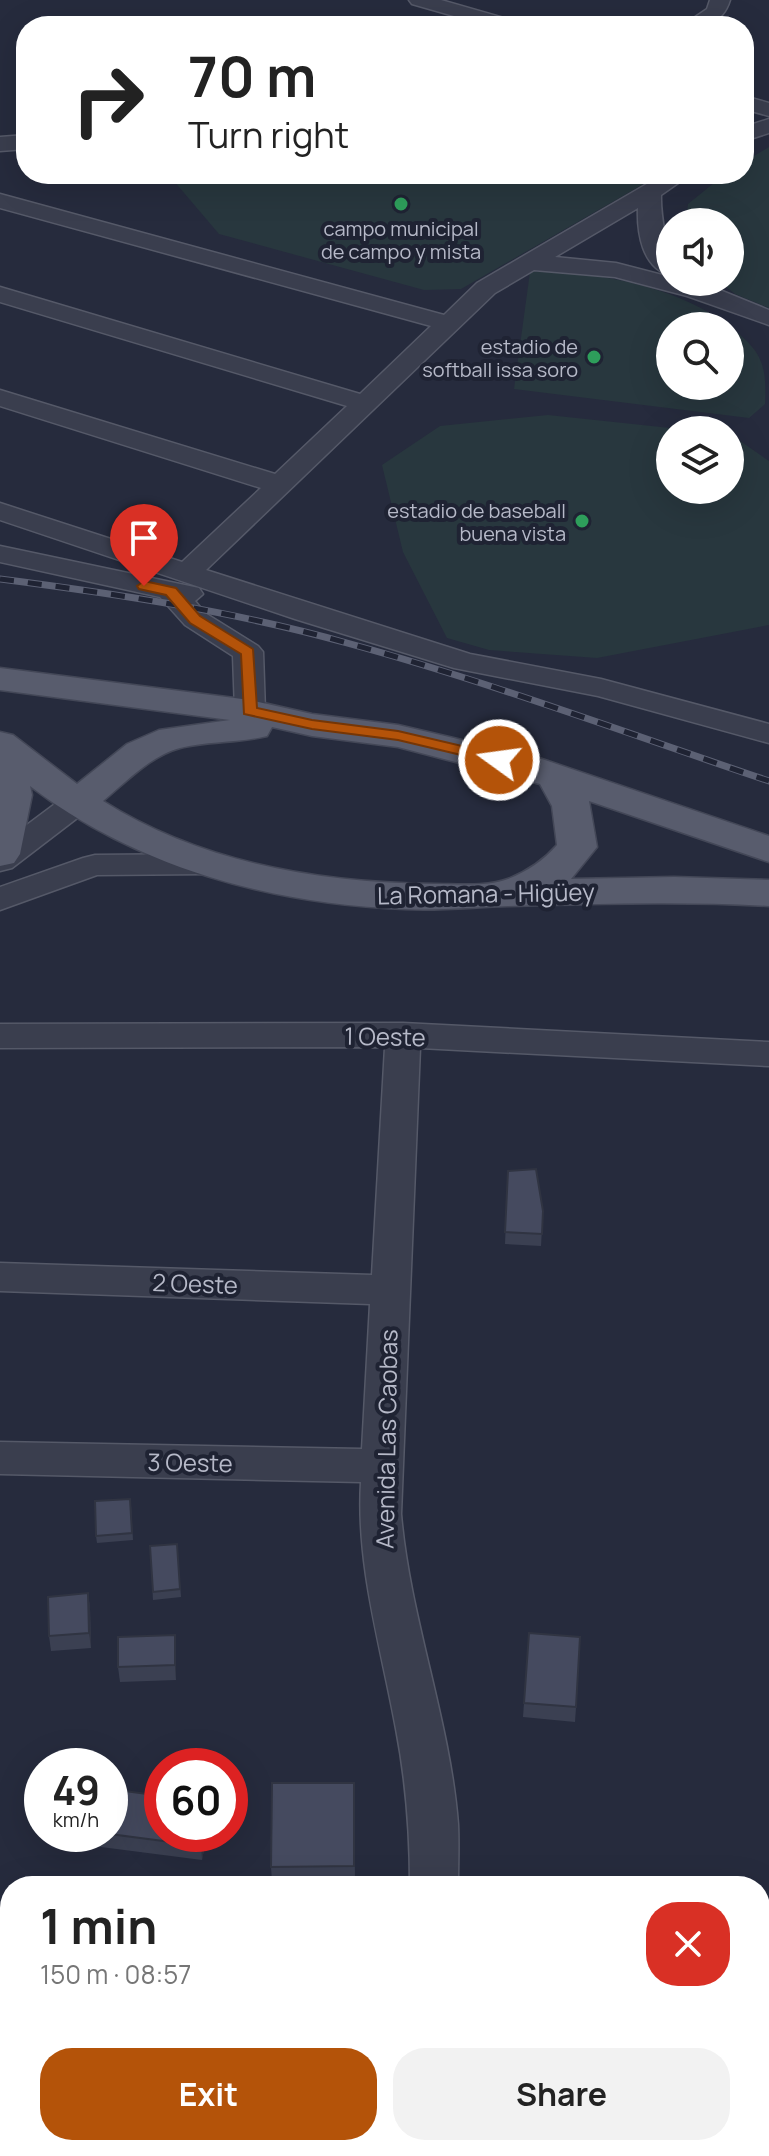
<!DOCTYPE html>
<meta charset="utf-8">
<style>
body{margin:0;font-family:Manrope,sans-serif;background:#f2f2f2;color:#222;height:100vh;display:flex;flex-direction:column;font-size:30px;white-space:nowrap}
*{box-sizing:border-box;margin:0}
p{font-size:26px;color:#767676}
.icon{flex:none;width:44px;height:44px;fill:none;stroke:currentColor;stroke-width:2;stroke-linecap:round;stroke-linejoin:round}
.map{position:relative;flex:1;overflow:hidden}
.side{position:absolute;left:0px;top:1876px;width:770px;height:280px;display:flex;flex-direction:column;background:#fff;border-radius:32px 32px 0 0;box-shadow:0 8px 32px #0002}
.side>*{flex:none}
.top-card{position:absolute;left:16px;top:16px;width:738px;height:168px;border-radius:32px;box-shadow:0 8px 32px #0002;background:#fff;color:#222;overflow:hidden}
.fabs{position:absolute;left:656px;top:208px;display:grid;gap:16px}
.fabs a{display:grid;place-items:center;width:88px;height:88px;border-radius:50%;background:#fff;box-shadow:0 8px 32px #0002;font-size:40px}
.speed{position:absolute;left:24px;top:1748px;display:flex;gap:16px;font-size:40px;font-weight:700;text-align:center}
.speed>*{display:grid;place-content:center;width:104px;height:104px;border-radius:50%;background:#fff;box-shadow:0 8px 32px #0002;line-height:1}
.speed small{font-size:20px;font-weight:400}
.speed .limit{border:12px solid #d22;background:#fff;color:#111}
.pin{position:absolute;display:grid;place-items:center;width:68px;height:68px;color:#fff;margin:-82px -34px;border-radius:50% 50% 50% 0;rotate:-45deg;box-shadow:0 0 8px #0007}
.pin .icon{rotate:45deg}
.me{position:absolute;width:88px;margin:-44px;rotate:284deg;stroke-linejoin:round;filter:drop-shadow(0 0 6px #0008)}
.turn{display:flex;align-items:center;gap:28px;height:168px;padding:0 40px;font-size:36px}
.turn .icon{width:104px;height:104px;stroke-width:2.5}
.turn b{display:block;font-size:56px;line-height:68px}
.round{display:grid;place-items:center;flex:none;width:84px;height:84px;border-radius:32px;background:#f2f2f2}
.head{display:flex;align-items:center;justify-content:space-between;height:136px;padding:0 40px}
h1{font-size:48px;font-weight:700;line-height:60px}
.primary-button{display:flex;gap:16px;margin-top:auto;padding:16px 40px}
.primary-button a{flex:1;height:92px;border-radius:32px;background:#b45309;color:#fff;font-size:32px;font-weight:700;line-height:92px;text-align:center}
.primary-button a+a{background:#f2f2f2;color:#222}
.map>svg:first-child{display:block}
</style>
<div class="map">
<svg width="769" height="2156" viewBox="0 0 769 2156">
<rect width="100%" height="100%" fill="#262b3d"/>
<g fill="#28373e">
<path d="M 769,147 L 769,308 L 735,294 L 720,282 L 730,282 L 730,222 L 686,222 L 688,204 L 725,174 L 744,174 L 744,162 Z"/>
<path d="M 168,174 L 661,174 L 461,289 L 424,290 L 219,234 Z"/>
<path d="M 562,270 C 623,280 678,288 729,326 L 670,326 L 670,386 L 730,386 L 730,327 C 762,351 767,365 765,404 L 749,418 L 514,389 L 530,272 Z"/>
<path d="M 548,415 L 689,430 L 670,430 L 670,490 L 730,490 L 730,434 L 769,461 L 769,625 L 597,658 L 489,650 L 447,638 L 403,552 L 382,465 L 440,426 Z"/>
</g>
<g fill="none" stroke-linecap="round" stroke-linejoin="round">
<defs>
<g id="minor">
<path d="M 409,0 L 441,0 L 518,22 L 521,26 L 489,26 L 412,4 Z"/>
<path d="M 710,0 L 730,0 C 722,25 705,26 682,26 L 707,9 Z"/>
<path d="M 744,96 L 769,103 L 769,116 L 744,109 Z"/>
<path d="M 769,119 L 769,133 L 744,141 L 744,127 Z"/>
<path d="M 26,135 L 26,149 L 0,151 L 0,137 Z"/>
<path d="M 664,174 L 691,174 L 661,195 C 660,223 670,248 670,275 C 642,268 637,232 638,208 L 555,257 L 616,263 L 670,277 L 670,282 L 700,282 L 769,310 L 769,325 L 687,296 L 615,277 L 534,270 L 495,293 L 206,570 L 470,654 L 601,679 L 769,724 L 769,743 L 598,696 L 454,668 L 295,619 L 0,520 L 0,503 L 182,562 L 261,488 L 0,406 L 0,390 L 275,474 L 347,406 L 0,302 L 0,287 L 360,394 L 431,326 L 0,208 L 0,194 L 444,315 L 477,283 Z"/>
<path d="M 0,546 L 199,588 L 203,594 L 195,601 L 205,613 L 258,646 L 263,652 L 265,711 L 261,717 L 250,720 L 239,717 L 235,711 L 233,656 L 185,625 L 160,597 L 0,562 Z"/>
<path d="M 78,792 L 89,795 L 94,802 L 89,809 L 12,868 L 0,871 L 0,845 L 67,795 Z"/>
<path d="M 206,854 L 218,857 L 222,864 L 218,871 L 206,874 L 97,875 L 0,910 L 0,887 L 83,858 L 95,855 Z"/>
<path d="M 403,1023 L 769,1042 L 769,1066 L 420,1048 L 401,1514 C 410,1619 450,1720 458,1824 C 459,1845 458,1866 458,1886 L 410,1886 C 410,1832 406,1781 396,1729 C 381,1646 356,1566 361,1482 L 0,1474 L 0,1442 L 362,1449 L 370,1304 L 0,1291 L 0,1263 L 372,1275 L 385,1047 L 0,1048 L 0,1024 Z"/>
<rect x="0" y="1929" width="10" height="46"/>
<rect x="760" y="1970" width="9" height="46"/>
<path d="M 395,2146 L 447,2146 L 446,2156 L 394,2156 Z"/>
</g>
<path id="major" d="M 0,668 L 250,700 L 312,714 L 398,725 L 539,758 L 769,836 L 769,862 L 589,801 L 597,847 L 571,879 L 674,877 L 769,880 L 769,906 C 682,901 595,904 508,906 C 473,907 440,911 405,909 C 271,904 138,868 30,786 L 32,795 L 20,854 L 14,863 L 0,866 L 0,732 L 13,735 L 77,784 L 127,744 L 159,730 L 230,720 L 0,690 ZM 272,727 L 312,736 L 398,747 L 540,784 L 552,806 L 557,845 C 543,861 528,871 508,879 C 488,887 456,884 435,884 C 321,883 201,863 103,801 C 126,782 150,756 180,748 C 208,741 239,743 267,736 Z"/>
</defs>
<use href="#minor" stroke="#555968" stroke-width="3"/>
<use href="#major" stroke="#434757" stroke-width="3"/>
<use href="#minor" fill="#3a3e4e" fill-rule="evenodd"/>
<use href="#major" fill="#585c6d" fill-rule="evenodd"/>
<defs>
<path id="rail" d="M 0,579 C 117,594 233,611 347,643 C 490,682 629,734 769,781"/>
</defs>
<use href="#rail" stroke="#5c6174" stroke-width="7"/>
<use href="#rail" stroke="#1f2333" stroke-width="5" stroke-dasharray="14" stroke-linecap="butt"/>
</g>
<g fill="#3b4052">
<path d="M 508,1171 L 543,1211 L 541,1246 L 505,1244 Z"/>
<path d="M 131,1506 L 133,1540 L 97,1543 L 96,1536 Z"/>
<path d="M 177,1544 L 181,1597 L 153,1600 L 150,1546 Z"/>
<path d="M 88,1593 L 90,1608 L 91,1648 L 51,1651 L 49,1636 Z"/>
<path d="M 175,1635 L 176,1680 L 120,1682 L 118,1667 Z"/>
<path d="M 524,1703 L 576,1707 L 575,1722 L 523,1717 Z"/>
<path d="M 354,1783 L 355,1880 L 272,1881 L 271,1867 Z"/>
<path d="M 69,1834 L 207,1834 L 202,1860 L 70,1843 Z"/>
<rect x="760" y="2049" width="9" height="61"/>
<path d="M 515,2146 L 613,2146 L 612,2153 L 515,2148 Z"/>
</g>
<g fill="#303442">
<path d="M 88,1593 L 90,1608 L 91,1648 L 89,1633 Z"/>
<path d="M 175,1635 L 176,1650 L 176,1680 L 175,1665 Z"/>
<path d="M 203,1834 L 207,1834 L 202,1860 L 201,1846 Z"/>
</g>
<g fill="#454a5f" stroke="#303442" stroke-width="2">
<path d="M 536,1169 L 543,1211 L 542,1234 L 505,1232 L 508,1171 Z"/>
<path d="M 130,1499 L 132,1533 L 96,1536 L 95,1501 Z"/>
<path d="M 177,1544 L 180,1589 L 153,1592 L 150,1546 Z"/>
<path d="M 88,1593 L 89,1633 L 49,1636 L 48,1597 Z"/>
<path d="M 529,1633 L 580,1637 L 576,1707 L 524,1703 Z"/>
<path d="M 175,1635 L 175,1665 L 118,1667 L 118,1637 Z"/>
<path d="M 272,1783 L 354,1783 L 354,1866 L 271,1867 Z"/>
<path d="M 110,1789 L 162,1796 L 162,1834 L 203,1834 L 201,1846 L 110,1834 Z"/>
<path d="M 760,2049 L 769,2049 L 769,2097 L 760,2096 Z"/>
</g>
<path fill="#b45309" stroke="#753606" stroke-width="2" d="M 144,581 L 176,588 L 200,616 L 253,649 L 257,708 L 312,720 L 398,731 L 505,756 L 507,760 L 499,764 L 398,740 L 312,729 L 244,714 L 241,654 L 190,623 L 166,595 L 139,589 L 137,586 Z"/>
<g fill="#2e9e5b" stroke="#1f2333" stroke-width="3">
<circle cx="401" cy="204" r="8"/>
<circle cx="594" cy="357" r="8"/>
<circle cx="582" cy="521" r="8"/>
</g>
<g text-anchor="middle" dominant-baseline="central" stroke-width="8" stroke-linejoin="round" paint-order="stroke">
<g font-size="20" fill="#b6b9c8" stroke="#1f2333" text-anchor="end">
<text x="401" y="228" text-anchor="middle">campo municipal<tspan x="401" dy="23">de campo y mista</tspan></text>
<text x="578" y="346">estadio de<tspan x="578" dy="23">softball issa soro</tspan></text>
<text x="566" y="510">estadio de baseball<tspan x="566" dy="23">buena vista</tspan></text>
</g>
<g font-size="24" fill="#b6b9c8" stroke="#1f2333">
<text transform="translate(486 893) rotate(-1)">La Romana - Higüey</text>
<text transform="translate(385 1036) rotate(1)">1 Oeste</text>
<text transform="translate(195 1283) rotate(2)">2 Oeste</text>
<text transform="translate(386 1439) rotate(-89)">Avenida Las Caobas</text>
<text transform="translate(190 1462) rotate(1)">3 Oeste</text>
</g>
</g>
</svg>
<div class="fabs">
<a><svg class="icon" aria-label="sound" viewBox="0 0 24 24"><path d="M4 9h4l5-4v14l-5-4H4zM17 9q2 3 0 6"/></svg></a>
<a><svg class="icon" aria-label="search" viewBox="0 0 24 24"><circle cx="10" cy="10" r="6"/><path d="M15 15l6 6"/></svg></a>
<a><svg class="icon" aria-label="layers" viewBox="0 0 24 24"><path d="M12 4l9 5-9 5-9-5zM3 14l9 5 9-5"/></svg></a>
</div>
<div class="speed"><div>49<small>km/h</small></div><div class="limit">60</div></div>
<div class="pin" style="left:144px;top:586px;background:#d93025"><svg class="icon" aria-label="arrive" viewBox="0 0 24 24"><path d="M6 21V4h12l-3 4 3 4H6"/></svg></div>
<svg class="me" style="left:499px;top:760px" viewBox="-20 -20 40 40"><circle r="17" fill="#b45309" stroke="#fff" stroke-width="3"/><path d="M0-11L8 9 0 5-8 9z" fill="#fff"/></svg>
<div class="top-card">
<div class="turn"><svg class="icon" aria-label="right" viewBox="0 0 24 24"><path d="M7 20v-9h11M14 6l5 5-5 5"/></svg><div><b>70 m</b>Turn right</div></div>
</div>
<section class="side">
<div class="head"><div><h1>1 min</h1><p>150 m · 08:57</p></div><a class="round" style="background:#d93025;color:#fff"><svg class="icon" aria-label="close" viewBox="0 0 24 24"><path d="M6 6l12 12M18 6L6 18"/></svg></a></div>
<div class="primary-button"><a>Exit</a><a>Share</a></div>
</section>
</div>
